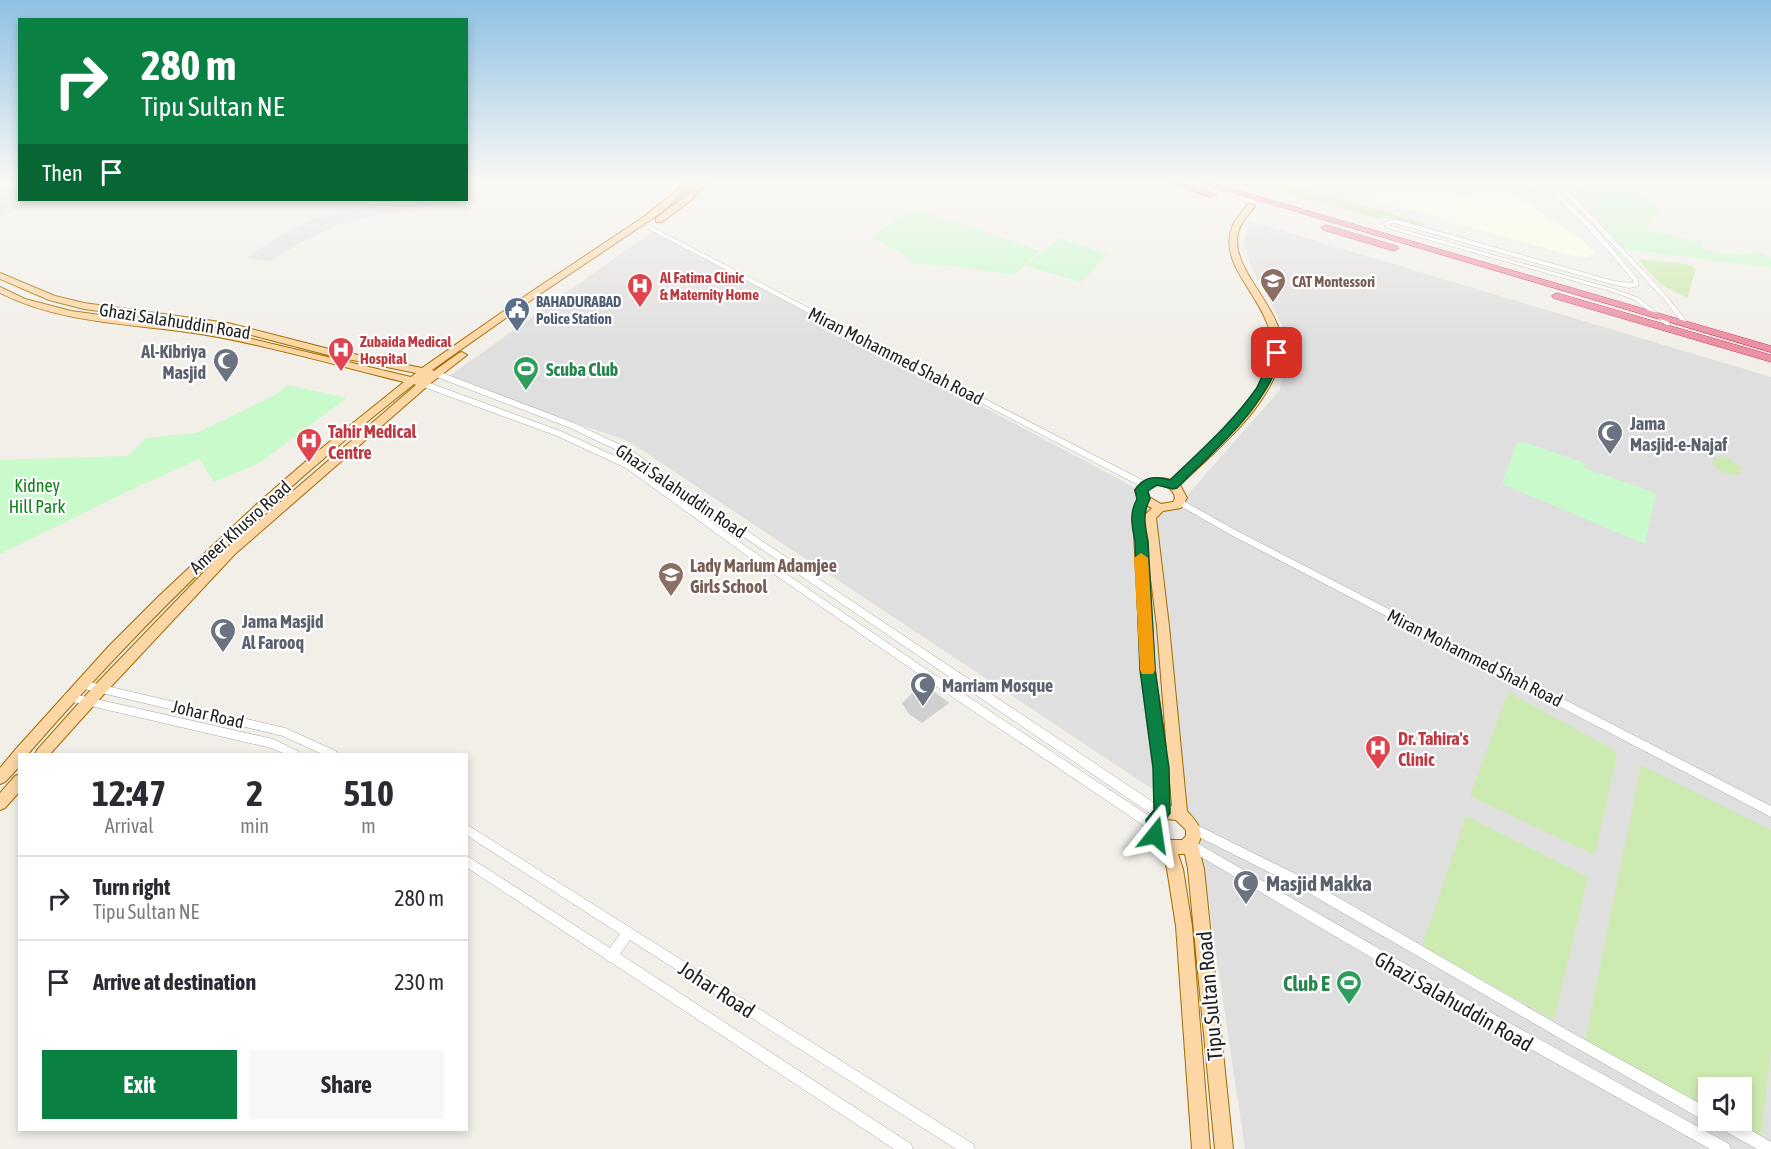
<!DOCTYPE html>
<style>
body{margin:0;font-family:"Asap Condensed",sans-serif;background:#f7f7f7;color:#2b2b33;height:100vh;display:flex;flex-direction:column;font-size:22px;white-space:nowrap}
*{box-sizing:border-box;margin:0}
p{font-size:20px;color:#7c7c81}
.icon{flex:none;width:33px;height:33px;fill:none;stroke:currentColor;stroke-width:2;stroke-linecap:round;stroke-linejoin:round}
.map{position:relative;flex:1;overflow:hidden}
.drawer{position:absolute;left:18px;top:753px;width:450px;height:378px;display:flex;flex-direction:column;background:#fff;border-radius:0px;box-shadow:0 3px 9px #0003}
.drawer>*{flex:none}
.banner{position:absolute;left:18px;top:18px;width:450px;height:183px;border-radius:0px;box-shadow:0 3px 9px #0003;background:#0b8043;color:#fff;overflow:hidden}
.fabs{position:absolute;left:1698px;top:1077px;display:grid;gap:12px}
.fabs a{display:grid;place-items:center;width:54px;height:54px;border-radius:0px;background:#fff;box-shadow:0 3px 9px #0003;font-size:30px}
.pin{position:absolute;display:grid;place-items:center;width:51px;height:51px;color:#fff;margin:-26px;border-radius:12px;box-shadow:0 3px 9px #0006}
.me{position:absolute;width:66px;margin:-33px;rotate:15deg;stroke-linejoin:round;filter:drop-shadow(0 0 4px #0008)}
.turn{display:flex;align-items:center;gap:21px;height:126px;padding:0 24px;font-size:27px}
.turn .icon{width:78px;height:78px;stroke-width:2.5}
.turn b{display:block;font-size:42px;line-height:51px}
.then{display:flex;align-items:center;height:57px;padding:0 24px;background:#0003;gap:12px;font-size:22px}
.eta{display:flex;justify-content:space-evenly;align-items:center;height:102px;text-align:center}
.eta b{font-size:36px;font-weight:700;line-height:42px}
.button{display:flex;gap:12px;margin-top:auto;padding:12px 24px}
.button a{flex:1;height:69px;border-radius:0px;background:#0b8043;color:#fff;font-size:24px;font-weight:700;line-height:69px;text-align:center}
.button a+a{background:#f7f7f7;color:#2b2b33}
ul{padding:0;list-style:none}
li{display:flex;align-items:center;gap:18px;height:84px;padding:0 24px;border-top:2px solid #e1e1e2}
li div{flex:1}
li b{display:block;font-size:22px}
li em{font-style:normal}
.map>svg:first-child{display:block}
</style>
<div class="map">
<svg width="1771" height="1149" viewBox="0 0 1771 1149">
<rect width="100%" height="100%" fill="#f2efe9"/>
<g fill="#e0dfdf" fill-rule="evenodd">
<path d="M 0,182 L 19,184 L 20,200 L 39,200 L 0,217 Z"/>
<path d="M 399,200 L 435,200 L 435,204 L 339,224 L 298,244 L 270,261 L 247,258 L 282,234 L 316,218 Z"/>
<path d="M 1249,221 L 1771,377 L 1771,1149 L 1245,1149 L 1196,818 L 628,441 L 445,379 L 653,231 L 1175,509 L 1280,390 L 1285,354 L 1285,331 L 1251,266 L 1244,243 ZM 1708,1088 L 1742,1088 L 1742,1120 L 1708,1120 Z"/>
</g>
<path fill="#ffffe5" d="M 1394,182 L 1432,182 L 1462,196 L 1502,186 L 1583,241 L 1595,253 L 1588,257 L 1573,256 L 1374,200 L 1365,194 Z"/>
<path fill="#d0d0d0" d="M 923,683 L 949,703 L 922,723 L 909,714 L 902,703 Z"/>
<path fill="#f3e3dd" d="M 1280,182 L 1394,182 L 1341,199 Z"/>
<g fill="#cdebb0">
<path d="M 1243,182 L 1280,182 L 1425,223 L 1421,228 L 1394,218 L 1376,218 Z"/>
<path d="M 1638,259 L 1688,264 L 1696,269 L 1687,298 L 1660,284 Z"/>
<path d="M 1715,457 L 1728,458 L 1742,468 L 1741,473 C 1731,478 1719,472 1712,463 Z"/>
<path d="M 1508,692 L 1611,748 L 1617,755 L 1595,855 L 1470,796 Z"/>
<path d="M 1641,765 L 1771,830 L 1771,1046 L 1761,1142 L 1724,1121 L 1742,1120 L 1742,1088 L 1708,1088 L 1708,1112 L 1585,1041 Z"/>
<path d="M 1466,816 L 1588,877 L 1554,1020 L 1422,946 Z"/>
</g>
<g fill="#c8facc">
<path d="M 1621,182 L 1657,204 L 1662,216 L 1654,216 L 1646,228 L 1701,243 L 1703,249 C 1721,253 1740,257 1758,252 L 1771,258 L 1771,268 L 1624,249 L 1576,194 L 1576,190 L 1580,188 Z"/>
<path d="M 911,208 L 1040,251 L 1014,275 L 955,266 L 914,264 L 902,252 L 870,238 Z"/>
<path d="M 1059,238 L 1108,254 L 1081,282 L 1026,266 Z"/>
<path d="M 287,385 L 347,398 L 258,464 L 214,482 L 199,459 L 139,486 L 0,554 L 0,460 L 128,456 L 146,438 L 197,433 L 275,395 Z"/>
<path d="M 1524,442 L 1585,463 L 1584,468 L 1656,493 L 1645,544 L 1502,484 L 1517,443 Z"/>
</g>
<path fill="#e2e2e2" d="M 1514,182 L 1525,182 L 1544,192 L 1525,197 L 1505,184 Z"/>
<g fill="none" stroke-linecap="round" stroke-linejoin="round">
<defs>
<g id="minor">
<path d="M 1599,182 L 1608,182 L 1570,192 L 1666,295 L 1687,322 L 1687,324 L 1683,324 L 1662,297 L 1565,194 L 1560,195 L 1596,229 L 1638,279 L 1638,286 L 1629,288 L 1611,284 L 1395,223 L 1390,224 L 1391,226 L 1617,290 L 1639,298 L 1670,323 L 1670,325 L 1666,325 L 1635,300 L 1613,292 L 1387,228 L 1383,223 L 1395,219 L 1614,281 L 1633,283 L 1633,280 C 1606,248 1579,216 1546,190 L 1548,186 C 1554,184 1561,184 1566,189 ZM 1553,188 L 1560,189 L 1562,191 L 1557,192 Z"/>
<path d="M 648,225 L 1148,483 L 1149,485 L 1148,487 L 1142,487 L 646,228 L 645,227 Z"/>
<path d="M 434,372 L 440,372 L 574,423 L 631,450 L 729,519 L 1165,810 L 1166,814 L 1165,818 L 1161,819 L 1157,818 L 723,523 L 625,454 L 568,427 L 434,376 Z"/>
<path d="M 421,382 L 427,382 L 563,432 L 632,464 L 748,548 L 929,671 L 1157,821 L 1159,825 L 1157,829 L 1153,830 L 1149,829 L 923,677 L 742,552 L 626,468 L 557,436 L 421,386 Z"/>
<path d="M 1180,499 L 1239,532 L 1771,806 L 1771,817 L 1233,536 L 1177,504 L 1176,502 Z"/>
<path d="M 81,680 L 285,728 L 336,751 L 337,754 L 322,754 L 283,736 L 81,688 L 78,687 L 76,684 L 78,681 Z"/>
<path d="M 69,693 L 273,739 L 298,751 L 299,754 L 285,754 L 271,748 L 69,701 L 65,700 L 64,697 L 65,694 Z"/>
<path d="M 1193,823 L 1308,880 L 1569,1031 L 1708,1108 L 1708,1120 L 1711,1120 L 1708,1122 L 1703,1120 L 1561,1039 L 1300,888 L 1189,832 L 1187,828 L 1189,824 Z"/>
<path d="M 466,824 L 973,1144 L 975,1149 L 956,1149 L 630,940 L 620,954 L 911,1144 L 913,1149 L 894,1149 L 612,963 L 607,961 L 606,959 L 466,867 L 466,855 L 610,948 L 620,934 L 466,835 Z"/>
<path d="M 1190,839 L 1459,995 L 1729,1144 L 1731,1149 L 1710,1149 L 1450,1004 L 1186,848 L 1184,844 L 1186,840 Z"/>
<path d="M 1713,1120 L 1733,1120 L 1771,1142 L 1771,1149 L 1757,1149 L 1714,1125 Z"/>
</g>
<g id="major">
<path d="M 687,182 L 695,182 L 662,212 L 537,296 L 432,370 L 434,371 L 459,353 L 462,352 L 467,355 L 431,383 L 235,554 L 105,693 L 50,754 L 35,754 L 37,750 L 95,685 L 227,548 L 416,385 L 414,384 C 273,495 146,619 28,754 L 20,754 L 20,766 L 5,782 L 0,784 L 0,768 L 15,750 L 109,646 L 158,597 L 259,502 L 312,456 L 404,382 C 343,367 281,349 218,337 C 146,323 67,327 0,293 L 0,287 L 25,299 L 71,311 L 218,331 L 411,377 L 416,373 L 328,355 L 228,329 L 84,309 L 49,300 L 0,279 L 0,273 L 55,296 L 84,303 L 228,323 L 329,349 L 422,368 L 531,292 L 645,216 Z"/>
<path d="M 700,182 L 708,182 L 690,201 L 662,222 L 656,222 L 656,218 L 684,197 Z"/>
<path d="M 1248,204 L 1255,206 C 1251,212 1245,218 1241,225 C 1220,267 1291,309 1281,356 C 1271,407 1215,451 1180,485 L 1187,498 L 1181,508 L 1163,511 L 1156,518 L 1169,626 L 1187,811 C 1197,822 1205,830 1198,845 L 1204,869 L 1233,1149 L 1215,1149 L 1188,869 L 1185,854 L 1178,854 L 1183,869 L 1192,926 L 1210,1149 L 1192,1149 L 1176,926 L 1167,869 L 1162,851 L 1150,840 L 1148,835 L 1147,821 L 1155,810 L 1155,768 L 1141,670 L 1133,514 L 1138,499 L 1135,490 C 1144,477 1157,476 1172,480 C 1203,449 1251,413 1267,371 C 1291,309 1214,276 1232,227 C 1235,219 1243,211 1248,204 ZM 1157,485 C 1166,485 1173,488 1175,498 L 1173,502 L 1161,504 L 1149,497 L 1147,490 ZM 1146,505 L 1152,508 L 1144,516 L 1144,523 ZM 1148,556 L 1157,626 L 1168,764 L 1155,670 ZM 1169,771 L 1172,806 L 1169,806 ZM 1166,819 L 1176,820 L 1186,830 L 1186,836 L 1182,840 L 1171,840 L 1162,832 L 1162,823 Z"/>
<path d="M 20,774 L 20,791 L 5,808 L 0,810 L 0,793 L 15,776 Z"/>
</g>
<g id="highway">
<path d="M 1166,182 L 1178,182 L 1217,195 L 1210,197 Z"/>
<path d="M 1197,182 L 1209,182 L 1771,346 L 1771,352 Z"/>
<path d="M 1326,225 L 1397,246 L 1399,248 L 1394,251 L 1323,230 L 1321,228 Z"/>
<path d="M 1557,293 L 1771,355 L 1771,362 L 1553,298 L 1552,296 Z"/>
</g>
</defs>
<use href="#minor" stroke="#a9a9a9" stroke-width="1"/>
<use href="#major" stroke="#a06b00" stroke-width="2"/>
<use href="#highway" stroke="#dc2a67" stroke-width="1"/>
<use href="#minor" fill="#fff" fill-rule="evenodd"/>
<use href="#major" fill="#fcd6a4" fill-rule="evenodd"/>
<use href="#highway" fill="#e892a2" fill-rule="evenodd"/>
</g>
<linearGradient id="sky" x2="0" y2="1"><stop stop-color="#8fc0e4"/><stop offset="0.53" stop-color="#f9f8f5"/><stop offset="1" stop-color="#f9f8f5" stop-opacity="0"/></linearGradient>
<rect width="1771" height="342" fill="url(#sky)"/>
<path fill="#0b8043" stroke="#07532c" stroke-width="1.5" d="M 1277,350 L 1283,353 C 1264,409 1218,447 1177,488 L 1173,489 L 1157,485 L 1148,491 L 1150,499 C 1142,513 1145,526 1148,541 L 1155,670 L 1169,768 L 1170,813 L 1163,823 L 1164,835 L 1161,841 L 1155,843 L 1149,841 L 1146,820 L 1154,810 L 1153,768 L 1140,670 L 1135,541 C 1132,526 1129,513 1137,499 L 1135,490 C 1144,476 1155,476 1170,480 C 1200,451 1232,423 1256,389 C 1262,380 1269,353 1277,350 Z"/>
<path fill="#f59e0b" d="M 1141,553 L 1148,558 L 1155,670 L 1153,674 L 1142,674 L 1140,670 L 1134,558 Z"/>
<defs>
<symbol id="school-pin" viewBox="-11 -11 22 30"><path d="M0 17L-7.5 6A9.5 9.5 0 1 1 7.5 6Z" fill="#8d6e63" stroke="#fff"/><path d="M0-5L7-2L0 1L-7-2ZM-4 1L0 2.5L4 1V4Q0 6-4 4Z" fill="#fff"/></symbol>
<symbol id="hospital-pin" viewBox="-11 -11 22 30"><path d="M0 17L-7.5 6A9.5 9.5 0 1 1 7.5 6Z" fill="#e0444e" stroke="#fff"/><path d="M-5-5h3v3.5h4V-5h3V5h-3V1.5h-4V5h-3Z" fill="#fff"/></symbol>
<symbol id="civic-pin" viewBox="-11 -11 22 30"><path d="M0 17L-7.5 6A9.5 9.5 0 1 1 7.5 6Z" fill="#5c6f8a" stroke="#fff"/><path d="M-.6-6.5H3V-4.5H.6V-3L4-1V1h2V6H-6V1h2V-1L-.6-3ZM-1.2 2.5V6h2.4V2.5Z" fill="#fff"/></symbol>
<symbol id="mosque-pin" viewBox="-11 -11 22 30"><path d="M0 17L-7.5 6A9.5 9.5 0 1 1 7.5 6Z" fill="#6b7280" stroke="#fff"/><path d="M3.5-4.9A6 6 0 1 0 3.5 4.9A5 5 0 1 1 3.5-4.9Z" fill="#fff"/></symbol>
<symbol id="stadium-pin" viewBox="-11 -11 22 30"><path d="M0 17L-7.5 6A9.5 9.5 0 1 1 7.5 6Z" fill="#2e9e5b" stroke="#fff"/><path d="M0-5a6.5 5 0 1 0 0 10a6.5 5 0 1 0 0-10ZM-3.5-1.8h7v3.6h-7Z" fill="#fff"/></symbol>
</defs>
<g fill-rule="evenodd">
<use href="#school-pin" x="1258" y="266" width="30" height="40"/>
<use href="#hospital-pin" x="625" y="271" width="30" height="40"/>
<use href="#civic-pin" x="502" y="295" width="30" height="40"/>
<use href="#hospital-pin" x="326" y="335" width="30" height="40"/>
<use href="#mosque-pin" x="211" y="346" width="30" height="40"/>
<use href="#stadium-pin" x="511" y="354" width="30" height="40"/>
<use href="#mosque-pin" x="1595" y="418" width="30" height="40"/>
<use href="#hospital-pin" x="294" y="426" width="30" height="40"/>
<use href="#school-pin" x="656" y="560" width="30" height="40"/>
<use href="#mosque-pin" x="208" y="616" width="30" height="40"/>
<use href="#mosque-pin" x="908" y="670" width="30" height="40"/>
<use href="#hospital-pin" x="1363" y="733" width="30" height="40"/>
<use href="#mosque-pin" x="1231" y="868" width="30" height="40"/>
<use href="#stadium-pin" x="1334" y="968" width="30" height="40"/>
</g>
<g text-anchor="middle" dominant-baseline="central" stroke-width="4.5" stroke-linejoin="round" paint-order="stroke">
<g font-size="15" font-weight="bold" fill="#be3a42" stroke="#fff" text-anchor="start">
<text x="660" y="277">Al Fatima Clinic<tspan x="660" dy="17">&amp; Maternity Home</tspan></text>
<text x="360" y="341">Zubaida Medical<tspan x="360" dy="17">Hospital</tspan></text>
</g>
<g font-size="15" font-weight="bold" fill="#785e54" stroke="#fff" text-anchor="start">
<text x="1292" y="281">CAT Montessori</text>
</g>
<g font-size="15" font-weight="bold" fill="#4e5e75" stroke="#fff" text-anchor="start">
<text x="536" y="301">BAHADURABAD<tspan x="536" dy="17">Police Station</tspan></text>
</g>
<g font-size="18" fill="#222" stroke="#fff">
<text transform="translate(175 321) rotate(9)">Ghazi Salahuddin Road</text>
<text transform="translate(896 356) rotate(27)">Miran Mohammed Shah Road</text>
<text transform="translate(681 491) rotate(34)">Ghazi Salahuddin Road</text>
<text transform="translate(240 527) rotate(-42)">Ameer Khusro Road</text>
<text transform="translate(1475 658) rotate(27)">Miran Mohammed Shah Road</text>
<text transform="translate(208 714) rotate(13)">Johar Road</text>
</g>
<g font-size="18" font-weight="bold" fill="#5b616d" stroke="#fff" text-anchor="start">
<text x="206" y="351" text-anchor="end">Al-Kibriya<tspan x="206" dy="21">Masjid</tspan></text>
<text x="1630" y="423">Jama<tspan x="1630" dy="21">Masjid-e-Najaf</tspan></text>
<text x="242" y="621">Jama Masjid<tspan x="242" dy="21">Al Farooq</tspan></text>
<text x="942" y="685">Marriam Mosque</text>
</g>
<g font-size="18" font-weight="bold" fill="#27864d" stroke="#fff" text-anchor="start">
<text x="546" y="369">Scuba Club</text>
</g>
<g font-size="18" font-weight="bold" fill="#be3a42" stroke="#fff" text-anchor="start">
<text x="328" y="431">Tahir Medical<tspan x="328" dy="21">Centre</tspan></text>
<text x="1398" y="738">Dr. Tahira's<tspan x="1398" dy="21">Clinic</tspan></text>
</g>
<g font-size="18" fill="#0c8416" stroke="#fff">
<text x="37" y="485">Kidney<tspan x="37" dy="21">Hill Park</tspan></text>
</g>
<g font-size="18" font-weight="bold" fill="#785e54" stroke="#fff" text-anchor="start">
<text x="690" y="565">Lady Marium Adamjee<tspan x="690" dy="21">Girls School</tspan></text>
</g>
<g font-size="21" font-weight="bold" fill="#5b616d" stroke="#fff" text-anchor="start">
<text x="1266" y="883">Masjid Makka</text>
</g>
<g font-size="21" font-weight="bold" fill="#27864d" stroke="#fff" text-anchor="end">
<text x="1330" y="983">Club E</text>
</g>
<g font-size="21" fill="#222" stroke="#fff">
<text transform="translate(717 989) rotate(33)">Johar Road</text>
<text transform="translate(1209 996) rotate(-95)">Tipu Sultan Road</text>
<text transform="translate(1454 1001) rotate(30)">Ghazi Salahuddin Road</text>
</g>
</g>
</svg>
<div class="fabs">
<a><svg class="icon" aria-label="sound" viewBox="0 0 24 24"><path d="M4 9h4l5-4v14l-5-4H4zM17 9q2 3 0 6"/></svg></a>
</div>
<div class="pin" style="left:1277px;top:353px;background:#d93025"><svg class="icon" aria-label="arrive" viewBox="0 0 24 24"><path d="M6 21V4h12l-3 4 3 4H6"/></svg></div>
<svg class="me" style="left:1155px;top:835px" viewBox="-20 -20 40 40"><path d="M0-17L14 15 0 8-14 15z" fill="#0b8043" stroke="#fff" stroke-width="4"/></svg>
<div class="banner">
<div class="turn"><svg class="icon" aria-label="right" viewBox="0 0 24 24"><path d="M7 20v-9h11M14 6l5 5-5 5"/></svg><div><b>280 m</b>Tipu Sultan NE</div></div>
<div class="then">Then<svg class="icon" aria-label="arrive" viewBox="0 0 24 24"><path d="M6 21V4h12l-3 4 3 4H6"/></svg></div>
</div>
<section class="drawer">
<div class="eta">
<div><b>12:47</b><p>Arrival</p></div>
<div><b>2</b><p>min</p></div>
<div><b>510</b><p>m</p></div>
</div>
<ul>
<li><svg class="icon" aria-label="right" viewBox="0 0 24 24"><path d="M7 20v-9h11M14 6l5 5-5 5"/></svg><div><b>Turn right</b><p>Tipu Sultan NE</p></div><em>280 m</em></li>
<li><svg class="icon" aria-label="arrive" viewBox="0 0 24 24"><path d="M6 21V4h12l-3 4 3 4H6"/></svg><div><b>Arrive at destination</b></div><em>230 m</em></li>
</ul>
<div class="button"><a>Exit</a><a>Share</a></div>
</section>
</div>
